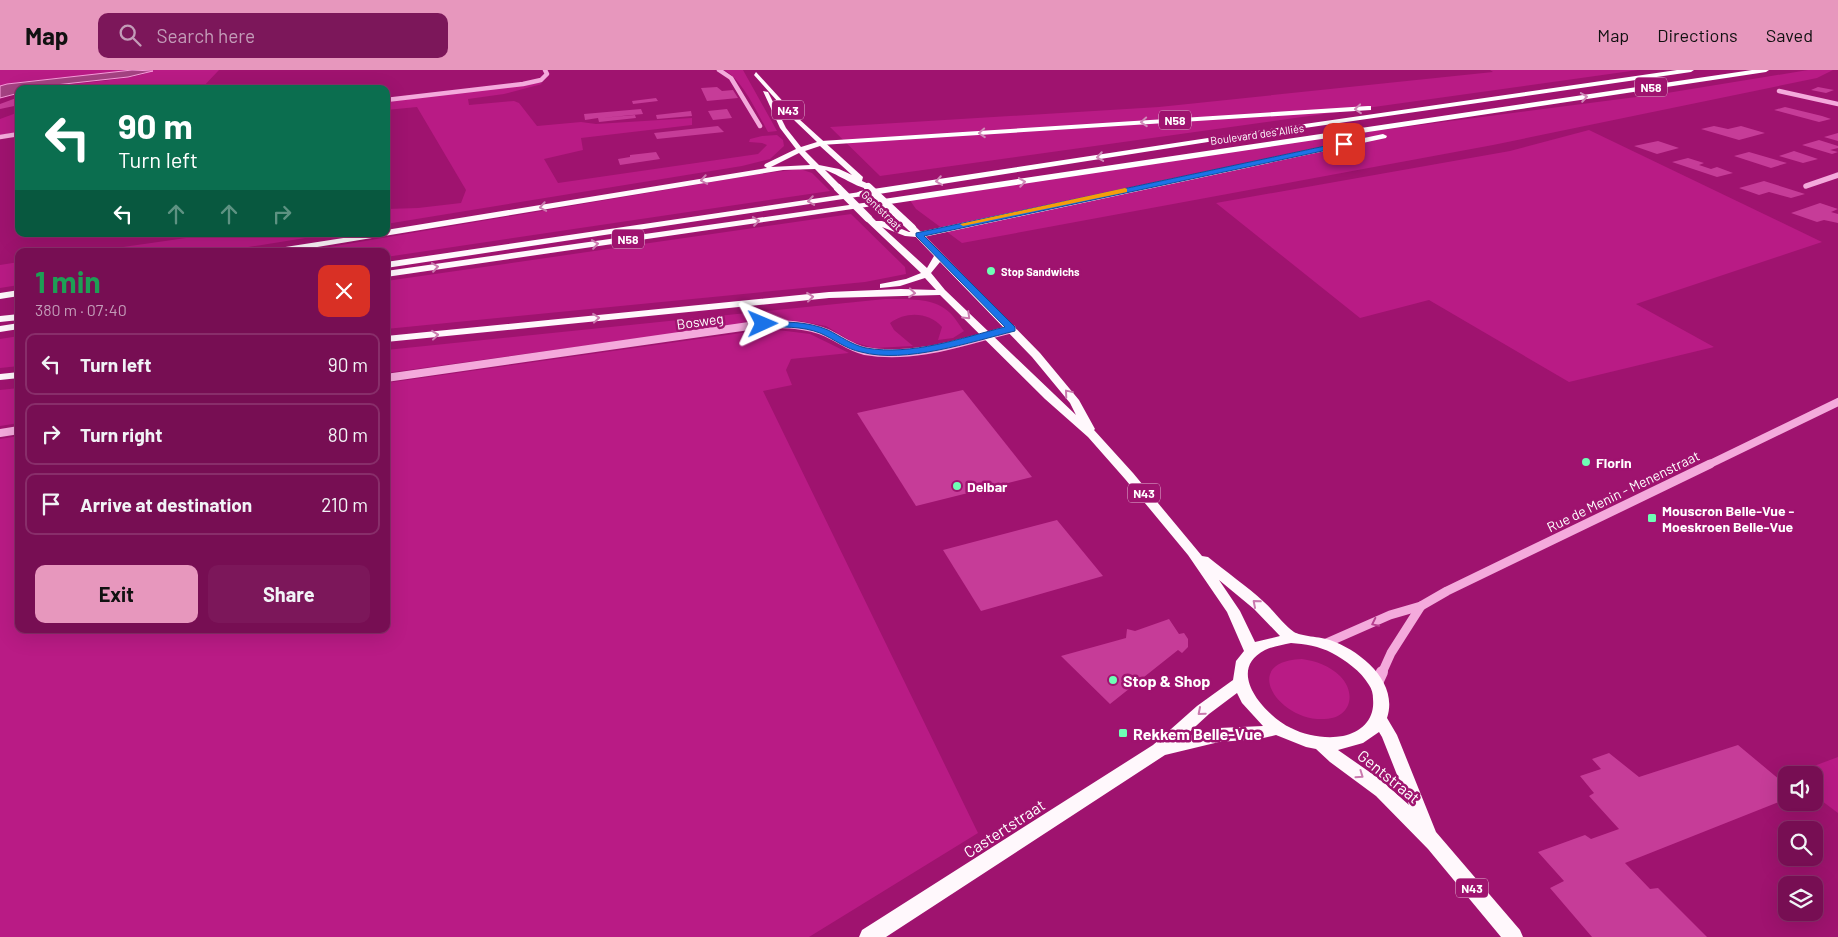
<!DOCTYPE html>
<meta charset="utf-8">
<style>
body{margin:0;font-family:Barlow,sans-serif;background:#7c175a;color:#f1f3f6;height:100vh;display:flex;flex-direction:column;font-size:19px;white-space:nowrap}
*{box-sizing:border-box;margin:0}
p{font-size:16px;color:#c39cb8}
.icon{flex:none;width:28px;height:28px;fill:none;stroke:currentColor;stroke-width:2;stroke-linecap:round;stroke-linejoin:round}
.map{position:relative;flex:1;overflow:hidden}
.panel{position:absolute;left:15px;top:178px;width:375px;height:385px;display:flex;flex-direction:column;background:#770e53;border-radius:10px;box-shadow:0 5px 20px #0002,0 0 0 1px #882e6a}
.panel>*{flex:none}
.banner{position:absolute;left:15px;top:15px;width:375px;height:152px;border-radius:10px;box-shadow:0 5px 20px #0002,0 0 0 1px #882e6a;background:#0b6e4f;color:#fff;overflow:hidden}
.buttons{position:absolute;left:1778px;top:696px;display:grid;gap:10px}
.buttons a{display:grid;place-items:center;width:45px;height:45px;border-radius:10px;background:#770e53;box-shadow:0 5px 20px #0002,0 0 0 1px #882e6a;font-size:25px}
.pin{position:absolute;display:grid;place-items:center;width:42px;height:42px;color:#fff;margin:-21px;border-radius:10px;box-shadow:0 2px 8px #0006}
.me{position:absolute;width:55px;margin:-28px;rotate:89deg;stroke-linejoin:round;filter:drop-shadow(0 0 4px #0008)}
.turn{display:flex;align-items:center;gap:18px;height:105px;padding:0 20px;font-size:22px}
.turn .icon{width:65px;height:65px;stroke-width:2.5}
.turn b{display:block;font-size:35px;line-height:42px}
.lanes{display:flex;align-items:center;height:48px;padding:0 20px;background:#0003;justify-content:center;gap:25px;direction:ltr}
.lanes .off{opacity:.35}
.round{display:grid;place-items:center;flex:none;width:52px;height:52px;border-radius:10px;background:#7c175a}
.headline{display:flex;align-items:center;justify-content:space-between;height:85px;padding:0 20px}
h1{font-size:30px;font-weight:700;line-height:38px;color:#1e9e55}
.primary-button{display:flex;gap:10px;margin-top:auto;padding:10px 20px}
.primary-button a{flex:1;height:58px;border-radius:10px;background:#e797bd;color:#111;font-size:20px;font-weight:700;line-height:58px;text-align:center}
.primary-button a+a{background:#7c175a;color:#f1f3f6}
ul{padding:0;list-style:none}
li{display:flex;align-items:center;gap:15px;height:62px;margin:0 10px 8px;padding:0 10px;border:2px solid #882e6a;border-radius:10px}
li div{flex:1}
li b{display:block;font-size:19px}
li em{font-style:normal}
header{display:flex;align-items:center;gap:30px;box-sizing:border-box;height:70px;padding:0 25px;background:#e797bd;color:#111}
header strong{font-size:24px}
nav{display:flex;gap:28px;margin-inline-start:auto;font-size:18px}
.search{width:350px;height:45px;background:#7c175a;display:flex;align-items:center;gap:12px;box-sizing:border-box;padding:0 18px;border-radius:10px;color:#c39cb8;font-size:19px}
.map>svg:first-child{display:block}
</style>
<header>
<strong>Map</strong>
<div class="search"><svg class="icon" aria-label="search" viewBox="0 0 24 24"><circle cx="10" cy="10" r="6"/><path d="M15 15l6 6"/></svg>Search here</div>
<nav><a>Map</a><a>Directions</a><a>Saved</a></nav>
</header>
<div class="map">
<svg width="1838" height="867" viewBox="0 0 1838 867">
<rect width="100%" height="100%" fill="#9f136f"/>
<g fill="#b91b85">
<path d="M 0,0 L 137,0 L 19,12 L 0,16 Z"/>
<path d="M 151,0 L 219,0 L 201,19 L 62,19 L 64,17 L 52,16 C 69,14 145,9 151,0 Z"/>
<path d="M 724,0 L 743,0 L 777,61 L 768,62 C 758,44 742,9 724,0 Z"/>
<path d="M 1490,0 L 1638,0 L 880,106 L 830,57 L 1159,37 L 1493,2 Z"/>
<path d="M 1808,0 L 1833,0 L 1817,8 L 1493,75 L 962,173 L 916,139 L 909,129 L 1228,80 L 1667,23 Z"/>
<path d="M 539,12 L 542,14 L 504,24 L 468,29 L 469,35 L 514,31 L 519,33 L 537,56 L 581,52 L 596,54 L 692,48 L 692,55 L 581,68 L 583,80 L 544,89 L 558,113 L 758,84 L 767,75 L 762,73 L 749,72 L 750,69 L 762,66 L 777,65 L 783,70 L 784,76 L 770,89 L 742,96 L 386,154 L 386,139 L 418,138 L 461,133 L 466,120 L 417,37 L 386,40 L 386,32 Z"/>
<path d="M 19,42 L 19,62 L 0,65 L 0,49 Z"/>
<path d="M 1589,60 L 1822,172 L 1636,234 L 1714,277 L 1569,312 L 1429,230 L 1360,248 L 1216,133 L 1510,81 Z"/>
<path d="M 800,99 L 812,103 L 830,121 L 386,187 L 386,181 L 306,181 L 759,104 Z"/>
<path d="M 851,144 L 905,197 L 906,204 L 865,212 L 386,259 L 386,211 Z"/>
<path d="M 214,164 L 330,164 L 224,181 L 95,181 Z"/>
<path d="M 19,192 L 19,215 L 0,218 L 0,195 Z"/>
<path d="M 885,229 C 904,229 934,227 949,242 C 955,247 959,255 964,261 L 953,268 L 938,270 L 942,257 C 929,242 906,241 890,253 L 894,260 L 913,276 L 874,278 L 853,272 L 826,256 L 800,251 L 765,251 L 386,303 L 386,280 Z"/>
<path d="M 770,259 L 810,264 L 849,283 L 791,289 L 786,300 L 792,315 L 763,321 L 978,763 L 809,867 L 0,867 L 0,369 L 19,366 L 19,559 L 386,559 L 386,313 Z"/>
<path d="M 19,266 L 19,296 L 0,298 L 0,269 Z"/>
<path d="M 19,318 L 19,353 L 0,356 L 0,320 Z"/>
<path d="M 1302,589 C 1316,591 1330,596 1340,606 C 1357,623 1351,648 1325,649 C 1278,652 1239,591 1302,589 Z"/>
<path d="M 1838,687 L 1838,743 L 1814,725 L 1814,705 L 1790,705 Z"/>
</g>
<path fill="#a44282" stroke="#f79cdb" d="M 132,0 L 153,1 L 128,7 L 19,19 L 19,23 L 0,28 L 0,16 L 7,14 Z"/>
<g fill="#c63c98">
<path d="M 717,17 L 722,21 L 733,20 L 738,28 L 707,31 L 701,18 Z"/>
<path d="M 1818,17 L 1834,20 L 1826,23 L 1811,20 Z"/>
<path d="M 19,27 L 19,35 L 0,39 L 0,34 Z"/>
<path d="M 656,28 L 658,31 L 633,34 L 632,31 Z"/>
<path d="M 1785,37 L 1822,46 L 1831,49 L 1819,52 L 1774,40 Z"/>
<path d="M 641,39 L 643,44 L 601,48 L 635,45 L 636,48 L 599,52 L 598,48 L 585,50 L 584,44 Z"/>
<path d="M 727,39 L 732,48 L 713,50 L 708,41 Z"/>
<path d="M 691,41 L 692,46 L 657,49 L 656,45 Z"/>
<path d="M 718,56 L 724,62 L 657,69 L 654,63 Z"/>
<path d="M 1714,56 L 1728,59 L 1741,56 L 1765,63 L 1739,70 L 1701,59 Z"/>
<path d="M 1838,63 L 1838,71 L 1824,67 Z"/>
<path d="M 1819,70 L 1838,76 L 1838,78 L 1830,80 L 1838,82 L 1832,84 L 1802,75 Z"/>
<path d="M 1658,71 L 1679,78 L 1657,84 L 1634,76 Z"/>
<path d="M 1794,81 L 1818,89 L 1803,93 L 1779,86 Z"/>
<path d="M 656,82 L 660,89 L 620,95 L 618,89 L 630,87 L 630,85 Z"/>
<path d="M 1749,82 L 1787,93 L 1771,98 L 1734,86 Z"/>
<path d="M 1688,88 L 1704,93 L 1699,95 L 1711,99 L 1717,97 L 1733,103 L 1717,107 L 1672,92 Z"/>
<path d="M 1764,111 L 1805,124 L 1791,128 L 1769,122 L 1759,125 L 1739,118 Z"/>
<path d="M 1820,133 L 1838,139 L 1831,142 L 1838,144 L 1838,153 L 1824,150 L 1817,152 L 1791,143 Z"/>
<path d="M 963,320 L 1032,407 L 916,436 L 857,343 Z"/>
<path d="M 1057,450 L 1103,506 L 981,541 L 943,480 Z"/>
<path d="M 1169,549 L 1179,564 L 1184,563 L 1188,569 L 1188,577 L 1182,583 L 1178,580 L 1110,634 L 1061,586 L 1126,568 L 1127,559 L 1135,561 Z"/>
<path d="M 1738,675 L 1786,715 L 1786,729 L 1625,793 L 1650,819 L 1658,818 L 1707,867 L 1592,867 L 1550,818 L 1564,811 L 1538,782 L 1585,765 L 1591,769 L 1619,759 L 1589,726 L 1594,723 L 1580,706 L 1601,699 L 1592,689 L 1609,683 L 1639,707 Z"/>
</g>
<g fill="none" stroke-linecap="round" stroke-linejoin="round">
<g stroke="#f4aadc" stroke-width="4.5">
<path d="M 719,0 L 731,8 L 760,56"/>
<path d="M 1779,21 L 1838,34"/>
<path d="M 386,30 L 523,14 L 541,10 L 547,4 L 545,0"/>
<path d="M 0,67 L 19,64"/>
</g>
<path stroke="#f4aadc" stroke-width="5.5" d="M 1806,116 L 1838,105"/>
<g stroke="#f4aadc" stroke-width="8">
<path d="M 386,308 L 763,254 C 785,254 806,254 827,263 C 840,269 851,278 865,281 C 914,290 965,271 1012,259"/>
<path d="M 0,363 L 19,360"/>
<path d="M 1708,395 L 1838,332"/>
</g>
<g stroke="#f4aadc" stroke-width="9">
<path d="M 1324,574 L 1390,545 L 1421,536 L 1447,521 L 1710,394"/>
<path d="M 1382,603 L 1391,583 L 1421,536"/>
</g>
<path stroke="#f4aadc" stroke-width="12" d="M 1377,613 L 1382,602"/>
<g fill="#fff8fc" fill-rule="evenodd">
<path d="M 756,2 L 799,49 L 863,107 L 862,111 L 871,115 L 871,119 C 860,120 838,104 825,100 L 841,116 L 841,120 L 835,120 L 815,99 L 783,100 L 293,181 L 275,181 L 279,178 L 369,164 L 386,164 L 386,160 L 767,98 L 764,96 L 765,94 L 796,79 L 780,58 L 763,21 L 768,22 L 786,58 L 801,77 L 817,72 L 795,51 L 754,5 ZM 820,76 L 852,105 L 839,99 L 819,95 L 805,81 ZM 799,83 L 810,95 L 771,97 Z"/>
<path d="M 860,122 L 863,122 L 863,126 L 386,198 L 386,192 Z"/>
<path d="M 870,132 L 874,134 L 873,136 L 386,207 L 386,201 Z"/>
<path d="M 865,146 L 871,146 L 876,151 L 882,151 L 909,162 L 911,162 L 908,158 L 909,156 L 915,156 L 922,163 L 1040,283 L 1079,330 L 1095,359 L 1094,360 L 1133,403 L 1202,486 L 1208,487 C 1226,502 1247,516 1264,532 C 1274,541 1283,554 1294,562 C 1300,566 1321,567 1330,570 C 1361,581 1399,612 1387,648 L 1397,665 L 1436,762 L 1520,860 L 1523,867 L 1501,867 L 1428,779 L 1376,726 L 1330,692 L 1316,679 L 1306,677 L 1276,665 L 1259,669 L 1219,672 L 1165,685 L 886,867 L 859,867 L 862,860 L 1153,675 L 1197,636 L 1233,610 L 1236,591 L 1244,581 L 1227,542 L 1188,485 L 1125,409 L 1088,367 L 1045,329 L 940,225 L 829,228 L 386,272 L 386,266 L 829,222 L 901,219 L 936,220 L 925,208 L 900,216 L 880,218 L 880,214 L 906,209 L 921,203 L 865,150 ZM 882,157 L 905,166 L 916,167 L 934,186 L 927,198 ZM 940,192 L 1032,287 L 1070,333 L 1076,345 L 945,220 L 931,203 ZM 1219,510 L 1254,539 L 1280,566 L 1255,572 L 1240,541 ZM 1291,573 C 1305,574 1319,576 1332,583 C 1345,590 1361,601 1369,615 C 1372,619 1373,624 1373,629 C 1375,649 1362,662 1343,666 C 1327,669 1306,666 1291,658 C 1266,646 1224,601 1265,580 C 1273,576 1283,575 1291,573 ZM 1237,623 L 1242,633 L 1263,656 L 1219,658 L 1184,667 L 1209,644 ZM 1379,662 L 1382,667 L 1409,735 L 1381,710 L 1338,680 L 1363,673 Z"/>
<path d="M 19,220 L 19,226 L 0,229 L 0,223 Z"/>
<path d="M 19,244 L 19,250 L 0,252 L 0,246 Z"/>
<path d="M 19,253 L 19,259 L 0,262 L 0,256 Z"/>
<path d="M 19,302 L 19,308 L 0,310 L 0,304 Z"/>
</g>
<g fill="#fff" fill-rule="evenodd">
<path d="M 1677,0 L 1694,0 L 1691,2 L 1208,72 L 860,127 L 855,124 L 860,121 L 1208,68 Z"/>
<path d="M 1752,0 L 1769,0 L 1766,2 L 870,137 L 865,134 L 870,131 Z"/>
<path d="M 1368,36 L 1371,36 L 1371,40 L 821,75 L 817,73 L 821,71 Z"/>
<path d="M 1383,64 L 1387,66 L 1386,68 L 919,168 L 914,165 L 919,162 Z"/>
</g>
<g stroke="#fff8fc" stroke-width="8">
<path d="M 868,117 L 912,158"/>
<path d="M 838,118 L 868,148"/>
</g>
</g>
<defs><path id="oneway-chevron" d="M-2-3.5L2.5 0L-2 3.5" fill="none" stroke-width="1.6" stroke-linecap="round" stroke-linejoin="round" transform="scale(1.25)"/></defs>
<g stroke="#cf89b7">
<use href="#oneway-chevron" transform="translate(1584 27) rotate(-9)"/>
<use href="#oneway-chevron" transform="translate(1358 39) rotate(175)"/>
<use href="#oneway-chevron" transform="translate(1144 52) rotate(176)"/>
<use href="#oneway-chevron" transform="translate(982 63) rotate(176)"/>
<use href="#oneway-chevron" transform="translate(1100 87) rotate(171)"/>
<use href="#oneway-chevron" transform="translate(939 111) rotate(171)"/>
<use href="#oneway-chevron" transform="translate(1022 112) rotate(-9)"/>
</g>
<g stroke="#ca7aae">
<use href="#oneway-chevron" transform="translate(704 110) rotate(170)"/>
<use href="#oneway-chevron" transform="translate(811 131) rotate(171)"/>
<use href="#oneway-chevron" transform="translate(543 137) rotate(170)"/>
<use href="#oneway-chevron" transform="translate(756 151) rotate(-8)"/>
<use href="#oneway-chevron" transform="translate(595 174) rotate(-8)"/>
<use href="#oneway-chevron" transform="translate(435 197) rotate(-8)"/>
<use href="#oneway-chevron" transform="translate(912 223) rotate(5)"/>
<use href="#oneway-chevron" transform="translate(810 227) rotate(-6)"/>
<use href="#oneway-chevron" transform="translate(967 246) rotate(44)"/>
<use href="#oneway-chevron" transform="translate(596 248) rotate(-6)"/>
<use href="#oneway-chevron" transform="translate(435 265) rotate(-6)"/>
<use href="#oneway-chevron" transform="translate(1068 323) rotate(-130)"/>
<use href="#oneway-chevron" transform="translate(1256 533) rotate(-139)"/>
<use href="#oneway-chevron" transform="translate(1201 642) rotate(139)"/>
<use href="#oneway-chevron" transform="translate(1360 705) rotate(35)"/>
</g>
<use stroke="#b84090" href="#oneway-chevron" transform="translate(1375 553) rotate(154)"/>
<path fill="#1a73e8" stroke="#114b97" d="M 1344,72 L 1347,74 L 1346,76 L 924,166 L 1015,257 L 1015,261 C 970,272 906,294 861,282 C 846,279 834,269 820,263 C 802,256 782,257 763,257 L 759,254 L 763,252 C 785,252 807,251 828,260 C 840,266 852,275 866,278 C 912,286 961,268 1005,257 L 916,166 L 916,163 Z"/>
<path fill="#f59e0b" d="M 1125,118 L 1127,119 L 1127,122 L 963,156 L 960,154 Z"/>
<g fill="#6effb5" stroke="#9f136f" stroke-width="2">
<circle cx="991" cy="201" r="5"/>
<circle cx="1586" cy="392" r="5"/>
<circle cx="957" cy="416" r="5"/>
<rect x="1647" y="443" width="10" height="10" rx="2.5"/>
<circle cx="1113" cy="610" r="5"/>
<rect x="1118" y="658" width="10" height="10" rx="2.5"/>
</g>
<g text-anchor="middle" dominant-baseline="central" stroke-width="5" stroke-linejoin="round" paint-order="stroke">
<g font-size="11" fill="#fff" stroke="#9f136f">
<text transform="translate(1257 64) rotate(-8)">Boulevard des Alliés</text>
<text transform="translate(882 140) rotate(44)">Gentstraat</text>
</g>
<g font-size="11" font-weight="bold" fill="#fff" stroke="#9f136f" text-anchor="start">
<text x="1001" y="201">Stop Sandwichs</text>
</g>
<g fill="#9f136f" stroke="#e2b8d4" stroke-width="1">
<rect x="1635" y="7.5" width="32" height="19" rx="4"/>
<rect x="772" y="30.5" width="32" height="19" rx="4"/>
<rect x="1159" y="40.5" width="32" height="19" rx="4"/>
<rect x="612" y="159.5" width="32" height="19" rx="4"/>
<rect x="1128" y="413.5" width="32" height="19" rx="4"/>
<rect x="1456" y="808.5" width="32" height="19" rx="4"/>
</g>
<g font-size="12" font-weight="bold" fill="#fff">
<text x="1651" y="17">N58</text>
<text x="788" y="40">N43</text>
<text x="1175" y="50">N58</text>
<text x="628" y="169">N58</text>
<text x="1144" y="423">N43</text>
<text x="1472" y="818">N43</text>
</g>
<g font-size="14" fill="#fff" stroke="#9f136f">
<text transform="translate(700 251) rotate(-8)">Bosweg</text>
<text transform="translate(1623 421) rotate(-26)">Rue de Menin - Menenstraat</text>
</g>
<g font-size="14" font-weight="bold" fill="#fff" stroke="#9f136f" text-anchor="start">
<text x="1596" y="392">Florin</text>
<text x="967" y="416">Delbar</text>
<text x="1662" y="440">Mouscron Belle-Vue -<tspan x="1662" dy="16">Moeskroen Belle-Vue</tspan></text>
</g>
<g font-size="16" font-weight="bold" fill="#fff" stroke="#9f136f" text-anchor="start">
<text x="1123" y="610">Stop &amp; Shop</text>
<text x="1133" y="663">Rekkem Belle-Vue</text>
</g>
<g font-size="16" fill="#fff" stroke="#9f136f">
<text transform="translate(1389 706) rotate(39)">Gentstraat</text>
<text transform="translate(1004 758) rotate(-33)">Castertstraat</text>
</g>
</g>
</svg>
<div class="buttons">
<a><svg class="icon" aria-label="sound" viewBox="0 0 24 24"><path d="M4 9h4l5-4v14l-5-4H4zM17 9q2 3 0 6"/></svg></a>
<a><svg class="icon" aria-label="search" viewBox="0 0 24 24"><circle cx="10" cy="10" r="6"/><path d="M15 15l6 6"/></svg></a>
<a><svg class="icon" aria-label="layers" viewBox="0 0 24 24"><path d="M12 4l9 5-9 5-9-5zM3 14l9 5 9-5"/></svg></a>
</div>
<div class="pin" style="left:1344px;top:74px;background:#d93025"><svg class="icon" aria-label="arrive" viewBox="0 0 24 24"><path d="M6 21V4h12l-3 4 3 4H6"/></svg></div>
<svg class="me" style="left:763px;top:254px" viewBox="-20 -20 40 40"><path d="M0-17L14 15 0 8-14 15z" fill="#1a73e8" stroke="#fff" stroke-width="4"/></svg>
<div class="banner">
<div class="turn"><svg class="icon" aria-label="left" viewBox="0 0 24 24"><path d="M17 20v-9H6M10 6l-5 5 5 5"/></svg><div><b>90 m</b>Turn left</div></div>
<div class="lanes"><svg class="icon" aria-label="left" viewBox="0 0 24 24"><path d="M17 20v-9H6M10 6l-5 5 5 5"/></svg><svg class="icon off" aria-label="ahead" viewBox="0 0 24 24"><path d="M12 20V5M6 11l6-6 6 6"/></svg><svg class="icon off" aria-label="ahead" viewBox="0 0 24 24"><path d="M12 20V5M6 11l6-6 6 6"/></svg><svg class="icon off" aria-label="right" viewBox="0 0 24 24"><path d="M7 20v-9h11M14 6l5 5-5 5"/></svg></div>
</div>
<section class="panel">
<div class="headline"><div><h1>1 min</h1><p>380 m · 07:40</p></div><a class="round" style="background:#d93025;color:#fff"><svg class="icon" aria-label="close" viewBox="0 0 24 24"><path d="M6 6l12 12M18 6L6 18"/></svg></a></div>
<ul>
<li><svg class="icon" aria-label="left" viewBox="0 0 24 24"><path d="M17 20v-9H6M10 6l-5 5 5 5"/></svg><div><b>Turn left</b></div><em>90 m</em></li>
<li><svg class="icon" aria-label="right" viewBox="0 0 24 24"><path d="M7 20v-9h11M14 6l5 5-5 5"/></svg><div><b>Turn right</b></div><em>80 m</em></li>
<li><svg class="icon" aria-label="arrive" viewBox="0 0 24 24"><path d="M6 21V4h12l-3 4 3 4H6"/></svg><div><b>Arrive at destination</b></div><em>210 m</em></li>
</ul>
<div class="primary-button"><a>Exit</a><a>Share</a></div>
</section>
</div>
